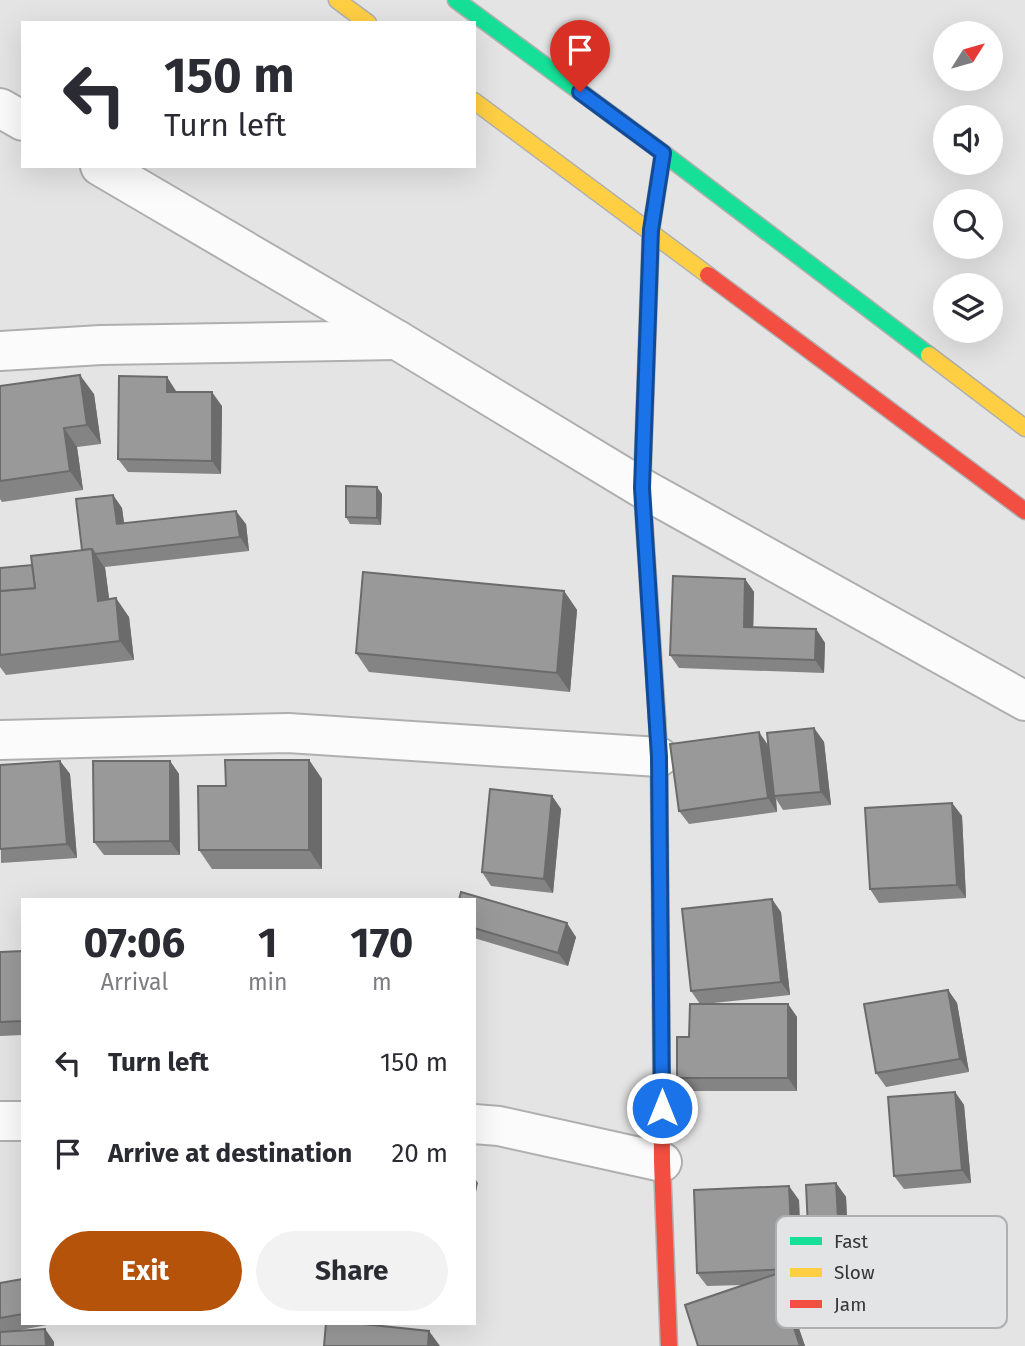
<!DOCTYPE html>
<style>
body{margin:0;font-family:"Fira Sans",sans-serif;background:#f2f2f3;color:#2b2b33;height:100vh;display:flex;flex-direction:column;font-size:26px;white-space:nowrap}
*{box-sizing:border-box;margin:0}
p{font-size:23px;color:#7c7c81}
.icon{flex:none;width:38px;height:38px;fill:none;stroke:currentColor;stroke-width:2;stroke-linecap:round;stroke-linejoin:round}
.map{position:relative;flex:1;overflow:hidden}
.side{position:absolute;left:21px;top:898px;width:455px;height:427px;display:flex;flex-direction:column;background:#fff;border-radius:0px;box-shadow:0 7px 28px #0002}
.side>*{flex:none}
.hud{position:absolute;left:21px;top:21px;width:455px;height:147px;border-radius:0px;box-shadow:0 7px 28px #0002;background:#fff;color:#2b2b33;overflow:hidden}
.needle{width:46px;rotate:53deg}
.buttons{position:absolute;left:933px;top:21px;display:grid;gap:14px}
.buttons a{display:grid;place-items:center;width:70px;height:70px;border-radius:50%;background:#fff;box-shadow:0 7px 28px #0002;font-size:35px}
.pin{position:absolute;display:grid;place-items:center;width:60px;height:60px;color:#fff;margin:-72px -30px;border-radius:50% 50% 50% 0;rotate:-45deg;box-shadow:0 0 7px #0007}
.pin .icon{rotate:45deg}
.me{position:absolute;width:77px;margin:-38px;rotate:0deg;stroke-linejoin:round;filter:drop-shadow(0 0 5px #0008)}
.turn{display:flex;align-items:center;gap:24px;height:147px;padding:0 28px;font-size:32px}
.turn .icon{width:91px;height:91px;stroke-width:2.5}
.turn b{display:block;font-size:49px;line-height:60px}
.eta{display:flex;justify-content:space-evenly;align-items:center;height:119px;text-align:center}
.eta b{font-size:42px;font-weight:700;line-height:49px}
.button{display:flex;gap:14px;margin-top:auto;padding:14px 28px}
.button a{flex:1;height:80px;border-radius:42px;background:#b45309;color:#fff;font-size:28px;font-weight:700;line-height:80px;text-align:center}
.button a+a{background:#f2f2f3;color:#2b2b33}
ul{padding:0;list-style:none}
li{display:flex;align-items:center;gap:21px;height:91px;padding:0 28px}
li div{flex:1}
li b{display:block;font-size:26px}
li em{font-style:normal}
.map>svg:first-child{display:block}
</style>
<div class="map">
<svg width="1025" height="1346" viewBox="0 0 1025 1346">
<rect width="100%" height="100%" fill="#e4e4e5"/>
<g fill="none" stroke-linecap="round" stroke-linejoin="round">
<defs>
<g id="street">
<path d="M 0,108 L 23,121"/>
<path d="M 100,166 L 397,340 L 642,488 L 1025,701"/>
<path d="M 0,351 L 101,345 L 397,340"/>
<path d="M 0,740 L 288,733 L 659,757"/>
<path d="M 0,1121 L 23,1121"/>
<path d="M 474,1124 L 499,1126 L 662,1162"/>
</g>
<g id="fast">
<path d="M 456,0 L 663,153 L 929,355"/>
<path d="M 657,718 L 659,757 L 661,1006"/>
</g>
<g id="slow">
<path d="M 337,0 L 368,23"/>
<path d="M 474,101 L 708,275"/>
<path d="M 929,355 L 1025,428"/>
</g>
<g id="jam">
<path d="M 708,275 L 1025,511"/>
<path d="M 657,718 L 642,488 L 651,230 L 663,153"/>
<path d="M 661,1006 L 662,1162 L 669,1346"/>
</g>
</defs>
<use href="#street" stroke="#afafaf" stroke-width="42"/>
<use href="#fast" stroke="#afafaf" stroke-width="19"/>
<use href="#slow" stroke="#afafaf" stroke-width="19"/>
<use href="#jam" stroke="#afafaf" stroke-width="19"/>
<use href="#street" stroke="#fbfbfb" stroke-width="38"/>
<use href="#fast" stroke="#16e098" stroke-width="16"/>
<use href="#slow" stroke="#ffcf43" stroke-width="16"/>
<use href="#jam" stroke="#f24e42" stroke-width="16"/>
</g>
<g fill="#848484">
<path d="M 167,377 L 176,392 L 222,406 L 221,474 L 128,472 L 118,459 Z"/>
<path d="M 0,386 L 94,394 L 101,444 L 77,447 L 83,490 L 2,502 L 0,499 Z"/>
<path d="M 382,494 L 381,525 L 350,524 L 346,517 Z"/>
<path d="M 113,495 L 122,508 L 124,523 L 246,524 L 249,551 L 105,567 L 109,599 L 129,617 L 134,660 L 6,675 L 0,667 L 0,655 L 32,565 L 82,550 Z"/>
<path d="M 745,579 L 754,592 L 753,628 L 816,629 L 825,643 L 824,673 L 679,668 L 670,655 Z"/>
<path d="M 564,591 L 577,610 L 570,692 L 369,672 L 356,653 Z"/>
<path d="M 814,728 L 824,742 L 831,805 L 783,810 L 776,799 L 777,812 L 689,824 L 679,811 L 768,745 Z"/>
<path d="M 309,760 L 322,779 L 322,869 L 212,869 L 199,850 L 226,786 Z"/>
<path d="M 60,761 L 70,774 L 77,858 L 1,863 L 0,765 Z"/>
<path d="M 170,761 L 179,774 L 180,855 L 104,855 L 94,842 Z"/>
<path d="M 552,796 L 561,809 L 553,893 L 491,886 L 482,872 Z"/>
<path d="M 952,803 L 962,816 L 966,898 L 879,903 L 870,889 Z"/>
<path d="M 474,900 L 576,937 L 568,966 L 474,938 Z"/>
<path d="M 781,912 L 790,995 L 704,1004 L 788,1004 L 797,1017 L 797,1091 L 686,1091 L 677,1078 L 700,1004 L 691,991 Z"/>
<path d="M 23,951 L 23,1035 L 0,1036 L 0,952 Z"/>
<path d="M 948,990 L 957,1003 L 969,1072 L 886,1087 L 876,1073 Z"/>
<path d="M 955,1092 L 964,1105 L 971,1183 L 904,1189 L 894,1176 Z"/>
<path d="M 836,1183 L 846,1197 L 850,1283 L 820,1285 L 810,1271 Z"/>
<path d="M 799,1200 L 802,1282 L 782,1283 L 785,1288 L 805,1346 L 698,1346 L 744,1285 L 707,1286 L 697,1273 Z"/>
<path d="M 23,1279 L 23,1323 L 58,1323 L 15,1331 L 45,1329 L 54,1342 L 54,1346 L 0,1346 L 0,1283 Z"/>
</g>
<g fill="#6b6b6c">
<path d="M 80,375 L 94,394 L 101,444 L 87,425 Z"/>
<path d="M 167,377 L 176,391 L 176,405 L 167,392 Z"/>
<path d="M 212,392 L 222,406 L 221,474 L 212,461 Z"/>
<path d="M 64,428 L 77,447 L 83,490 L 70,471 Z"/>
<path d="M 377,487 L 382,494 L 381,525 L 377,518 Z"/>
<path d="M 113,495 L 122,508 L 126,538 L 117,524 Z"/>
<path d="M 236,511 L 246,524 L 249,551 L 240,537 Z"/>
<path d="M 92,549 L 105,568 L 112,620 L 98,601 Z"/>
<path d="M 745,579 L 754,592 L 753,641 L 744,627 Z"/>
<path d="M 564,591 L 577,610 L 570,692 L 557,673 Z"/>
<path d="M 116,598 L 129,617 L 134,660 L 120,641 Z"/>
<path d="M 816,629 L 825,643 L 824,673 L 815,660 Z"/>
<path d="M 814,728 L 824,742 L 831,805 L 821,792 Z"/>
<path d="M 759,732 L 768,745 L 774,796 L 776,799 L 777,812 L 768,798 Z"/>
<path d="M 309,760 L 322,779 L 322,869 L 309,850 Z"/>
<path d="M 60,761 L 70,774 L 77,858 L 67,844 Z"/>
<path d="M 170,761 L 179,774 L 180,855 L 170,841 Z"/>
<path d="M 552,796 L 561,809 L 553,893 L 544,879 Z"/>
<path d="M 952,803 L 962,816 L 966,898 L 957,885 Z"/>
<path d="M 772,899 L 781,912 L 790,995 L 781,982 Z"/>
<path d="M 567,923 L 576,937 L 568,966 L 558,953 Z"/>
<path d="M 948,990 L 957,1003 L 969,1072 L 960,1059 Z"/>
<path d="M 788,1004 L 797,1017 L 797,1091 L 788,1078 Z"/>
<path d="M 955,1092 L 964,1105 L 971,1183 L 962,1170 Z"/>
<path d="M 474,1177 L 478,1183 L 474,1201 Z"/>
<path d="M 836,1183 L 846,1197 L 850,1283 L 841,1270 Z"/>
<path d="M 789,1186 L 799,1200 L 802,1282 L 793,1269 Z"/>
<path d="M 776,1274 L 785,1288 L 805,1346 L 800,1346 Z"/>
<path d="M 45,1329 L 54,1342 L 54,1346 L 46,1346 Z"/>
<path d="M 429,1331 L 440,1346 L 428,1346 Z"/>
</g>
<g fill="#99999a" stroke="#6b6b6c" stroke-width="2">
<path d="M 80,375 L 87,425 L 64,428 L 70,471 L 0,481 L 0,386 Z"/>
<path d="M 119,376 L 167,377 L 167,392 L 212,392 L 212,461 L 118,459 Z"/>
<path d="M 346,486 L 377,487 L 377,518 L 346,517 Z"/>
<path d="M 113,495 L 117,524 L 236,511 L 240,537 L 95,554 L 92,549 L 82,550 L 76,499 Z"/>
<path d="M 92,549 L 98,601 L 116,598 L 120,641 L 0,655 L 0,591 L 35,588 L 31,556 Z"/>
<path d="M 32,565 L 35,588 L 0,591 L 0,568 Z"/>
<path d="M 363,572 L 564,591 L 557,673 L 356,653 Z"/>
<path d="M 673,576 L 745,579 L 744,627 L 816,629 L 815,660 L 670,655 Z"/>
<path d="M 814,728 L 821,792 L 774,796 L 767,733 Z"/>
<path d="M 759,732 L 768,798 L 679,811 L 670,744 Z"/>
<path d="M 225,760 L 309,760 L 309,850 L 199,850 L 198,786 L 226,786 Z"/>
<path d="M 60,761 L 67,844 L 0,849 L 0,765 Z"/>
<path d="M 93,761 L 170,761 L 170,841 L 94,842 Z"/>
<path d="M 490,789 L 552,796 L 544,879 L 482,872 Z"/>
<path d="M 952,803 L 957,885 L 870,889 L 865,808 Z"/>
<path d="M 461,892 L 567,923 L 558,953 L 474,928 L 474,900 L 459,900 Z"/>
<path d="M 772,899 L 781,982 L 691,991 L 682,909 Z"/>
<path d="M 23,951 L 23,1021 L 0,1022 L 0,952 Z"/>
<path d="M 948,990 L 960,1059 L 876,1073 L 864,1004 Z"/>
<path d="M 690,1004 L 788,1004 L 788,1078 L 677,1078 L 677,1037 L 689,1037 Z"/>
<path d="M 955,1092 L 962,1170 L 894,1176 L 888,1097 Z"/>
<path d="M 836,1183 L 841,1270 L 810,1271 L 806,1185 Z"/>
<path d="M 789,1186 L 793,1269 L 697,1273 L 694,1190 Z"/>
<path d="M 776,1274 L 800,1346 L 698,1346 L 685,1305 Z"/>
<path d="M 23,1279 L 23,1314 L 0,1318 L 0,1283 Z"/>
<path d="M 326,1323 L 353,1323 L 429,1331 L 428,1346 L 324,1346 Z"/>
<path d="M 45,1329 L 46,1346 L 0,1346 L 0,1332 Z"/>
</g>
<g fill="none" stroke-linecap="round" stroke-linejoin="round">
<defs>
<path id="route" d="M 580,92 L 663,153 L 651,230 L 642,488 L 659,757 L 662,1108"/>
</defs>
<use href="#route" stroke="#114b97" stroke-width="18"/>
<use href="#route" stroke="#1a73e8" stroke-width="12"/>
</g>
<rect x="776" y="1216" width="231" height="112" rx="10" fill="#e3e4e6" stroke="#afb0b1" stroke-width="2"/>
<rect x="790" y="1237" width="32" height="8" fill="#16e098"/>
<rect x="790" y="1268" width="32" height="9" fill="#ffcf43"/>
<rect x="790" y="1300" width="32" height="8" fill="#f24e42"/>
<g font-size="19" fill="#353536">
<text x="834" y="1248">Fast</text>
<text x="834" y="1279">Slow</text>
<text x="834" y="1311">Jam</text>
</g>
</svg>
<div class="buttons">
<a><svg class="needle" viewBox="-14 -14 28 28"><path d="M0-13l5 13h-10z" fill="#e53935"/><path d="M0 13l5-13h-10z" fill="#7c7c81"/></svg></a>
<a><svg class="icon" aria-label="sound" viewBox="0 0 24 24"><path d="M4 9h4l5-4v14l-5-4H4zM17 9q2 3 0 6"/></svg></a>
<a><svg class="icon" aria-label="search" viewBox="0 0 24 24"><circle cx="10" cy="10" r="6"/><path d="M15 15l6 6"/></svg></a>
<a><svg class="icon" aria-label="layers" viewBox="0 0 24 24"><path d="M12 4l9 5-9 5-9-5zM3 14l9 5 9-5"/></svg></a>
</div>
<div class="pin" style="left:580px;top:92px;background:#d93025"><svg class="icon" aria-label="arrive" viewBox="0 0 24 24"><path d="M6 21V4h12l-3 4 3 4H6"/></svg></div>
<svg class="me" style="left:662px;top:1108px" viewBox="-20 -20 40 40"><circle r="17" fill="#1a73e8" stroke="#fff" stroke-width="3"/><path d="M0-11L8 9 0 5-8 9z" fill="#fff"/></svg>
<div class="hud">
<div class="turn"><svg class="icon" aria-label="left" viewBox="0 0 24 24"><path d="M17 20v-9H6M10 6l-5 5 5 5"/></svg><div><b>150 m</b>Turn left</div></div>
</div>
<section class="side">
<div class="eta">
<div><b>07:06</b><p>Arrival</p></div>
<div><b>1</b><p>min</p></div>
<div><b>170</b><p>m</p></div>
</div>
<ul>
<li><svg class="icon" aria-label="left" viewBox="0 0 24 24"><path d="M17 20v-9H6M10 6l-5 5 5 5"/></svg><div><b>Turn left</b></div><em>150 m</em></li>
<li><svg class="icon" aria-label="arrive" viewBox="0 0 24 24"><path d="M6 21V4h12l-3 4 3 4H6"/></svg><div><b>Arrive at destination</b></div><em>20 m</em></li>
</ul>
<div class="button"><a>Exit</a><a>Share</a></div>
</section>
</div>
